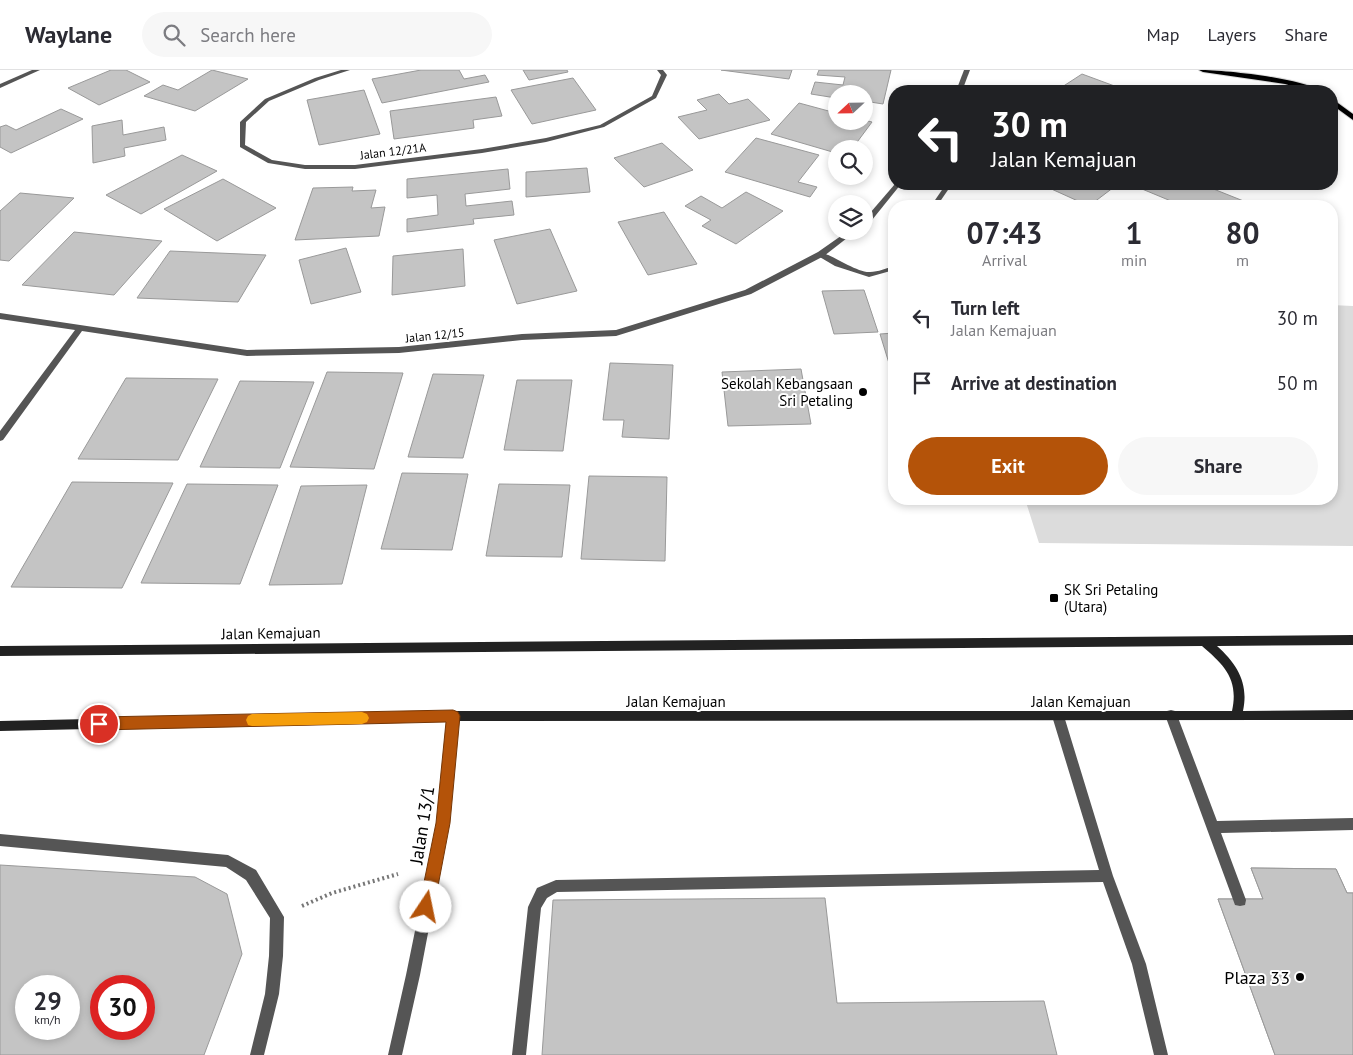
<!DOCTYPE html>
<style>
body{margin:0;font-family:"PT Sans",sans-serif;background:#f7f7f7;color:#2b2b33;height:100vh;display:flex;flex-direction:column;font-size:19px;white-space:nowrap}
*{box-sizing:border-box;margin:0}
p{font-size:16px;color:#7c7c81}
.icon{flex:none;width:28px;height:28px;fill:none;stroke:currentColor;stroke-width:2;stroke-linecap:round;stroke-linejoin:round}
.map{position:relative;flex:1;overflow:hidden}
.sheet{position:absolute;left:888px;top:130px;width:450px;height:305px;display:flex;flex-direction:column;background:#fff;border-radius:20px;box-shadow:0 2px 8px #0003}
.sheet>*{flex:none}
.guide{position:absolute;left:888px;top:15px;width:450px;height:105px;border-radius:20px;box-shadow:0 2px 8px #0003;background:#202124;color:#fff;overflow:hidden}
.needle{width:32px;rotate:248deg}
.tools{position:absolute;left:828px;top:15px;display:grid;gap:10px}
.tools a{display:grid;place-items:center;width:45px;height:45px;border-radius:50%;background:#fff;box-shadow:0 2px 8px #0003;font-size:25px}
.speed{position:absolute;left:15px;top:905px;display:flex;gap:10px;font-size:25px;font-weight:700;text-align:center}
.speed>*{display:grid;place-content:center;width:65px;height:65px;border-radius:50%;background:#fff;box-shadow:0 2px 8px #0003;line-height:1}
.speed small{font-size:12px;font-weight:400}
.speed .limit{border:8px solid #d22;background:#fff;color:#111}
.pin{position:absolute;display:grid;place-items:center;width:42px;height:42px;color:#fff;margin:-21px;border:2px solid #fff;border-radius:50%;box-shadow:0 1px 5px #0007}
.me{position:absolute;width:55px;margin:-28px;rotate:11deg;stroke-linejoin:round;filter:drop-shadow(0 0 4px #0008)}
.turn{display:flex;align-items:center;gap:18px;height:105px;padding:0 20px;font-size:22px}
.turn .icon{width:65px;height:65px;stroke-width:2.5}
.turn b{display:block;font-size:35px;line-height:42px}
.eta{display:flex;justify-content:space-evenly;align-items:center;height:85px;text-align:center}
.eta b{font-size:30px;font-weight:800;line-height:35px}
.action{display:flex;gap:10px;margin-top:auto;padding:10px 20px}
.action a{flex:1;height:58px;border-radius:30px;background:#b45309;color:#fff;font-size:20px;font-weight:800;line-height:58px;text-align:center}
.action a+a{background:#f7f7f7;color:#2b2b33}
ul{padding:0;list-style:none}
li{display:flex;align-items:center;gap:15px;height:65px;padding:0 20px}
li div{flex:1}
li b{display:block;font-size:19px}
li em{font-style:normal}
header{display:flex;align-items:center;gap:30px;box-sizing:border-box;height:70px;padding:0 25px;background:#fff;border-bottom:1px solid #e1e1e2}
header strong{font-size:24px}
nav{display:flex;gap:28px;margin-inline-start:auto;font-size:18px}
.search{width:350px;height:45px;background:#f7f7f7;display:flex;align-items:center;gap:12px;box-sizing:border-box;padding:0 18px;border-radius:28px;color:#7c7c81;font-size:19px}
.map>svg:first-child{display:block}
</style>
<header>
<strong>Waylane</strong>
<div class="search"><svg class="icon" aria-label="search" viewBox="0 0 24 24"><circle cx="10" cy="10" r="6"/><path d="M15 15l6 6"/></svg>Search here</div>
<nav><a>Map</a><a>Layers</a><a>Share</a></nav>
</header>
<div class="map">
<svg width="1353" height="985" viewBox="0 0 1353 985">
<rect width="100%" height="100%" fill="#fff"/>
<path fill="#dcdcdc" d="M 1331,235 L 1353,236 L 1353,476 L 1039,473 L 1025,429 L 1331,429 Z"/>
<g fill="#c4c4c4" stroke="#999" fill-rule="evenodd">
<path d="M 111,0 L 126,0 L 150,12 L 99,35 L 68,18 Z"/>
<path d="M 212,0 L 248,9 L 195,41 L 144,26 L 163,15 L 178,20 Z"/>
<path d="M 421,0 L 459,0 L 464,9 L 485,5 L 489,12 L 382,33 L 372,9 Z"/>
<path d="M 523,0 L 567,0 L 568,2 L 529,10 Z"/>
<path d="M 721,0 L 792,0 L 789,9 Z"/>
<path d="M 819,0 L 891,0 L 883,34 L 864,31 L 864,24 L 836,24 L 836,28 L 811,24 L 815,12 L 843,15 L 845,7 L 817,5 Z"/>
<path d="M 1082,4 L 1128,21 L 1072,21 L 1062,17 Z"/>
<path d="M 573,8 L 596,40 L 532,54 L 511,20 Z"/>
<path d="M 364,20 L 380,64 L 319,75 L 307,30 Z"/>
<path d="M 719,24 L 729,34 L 748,29 L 770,50 L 699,69 L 678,47 L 707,40 L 697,30 Z"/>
<path d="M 496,27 L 502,46 L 473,50 L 474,58 L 394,69 L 390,41 Z"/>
<path d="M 799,33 L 836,43 L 836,51 L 864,50 L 872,52 L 852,79 L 836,79 L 836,83 L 771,64 Z"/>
<path d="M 61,39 L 83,49 L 11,83 L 0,77 L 0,57 L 6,55 L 16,60 Z"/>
<path d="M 122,50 L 123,65 L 164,57 L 166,70 L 124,78 L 125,86 L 93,93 L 92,56 Z"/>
<path d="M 756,68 L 819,85 L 798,112 L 817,117 L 810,127 L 725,102 Z"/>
<path d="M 662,73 L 693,100 L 644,117 L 614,88 Z"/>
<path d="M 182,85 L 217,101 L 141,144 L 106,125 Z"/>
<path d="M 587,98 L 590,122 L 526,127 L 526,102 Z"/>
<path d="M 508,99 L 510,119 L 465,124 L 466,136 L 512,131 L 514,145 L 473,149 L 474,154 L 407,162 L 407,149 L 438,145 L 437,125 L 407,128 L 407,109 Z"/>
<path d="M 223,109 L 276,138 L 217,171 L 164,139 Z"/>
<path d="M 1052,114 L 1118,114 L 1089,136 L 1047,117 Z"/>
<path d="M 1130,114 L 1201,114 L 1256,136 L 1183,136 Z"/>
<path d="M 353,117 L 352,121 L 376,120 L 371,138 L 385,137 L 379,166 L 295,170 L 313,118 Z"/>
<path d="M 746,122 L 783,141 L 736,174 L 702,156 L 711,150 L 685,136 L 701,126 L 722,138 Z"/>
<path d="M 20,123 L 74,128 L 9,191 L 0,190 L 0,141 Z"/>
<path d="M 664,142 L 697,194 L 648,205 L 618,152 Z"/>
<path d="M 550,159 L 577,221 L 517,234 L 494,170 Z"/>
<path d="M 74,162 L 162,171 L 114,225 L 22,215 Z"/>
<path d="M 346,178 L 361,222 L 311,234 L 299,190 Z"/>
<path d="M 463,179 L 465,216 L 392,225 L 393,186 Z"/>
<path d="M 170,181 L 266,185 L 238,232 L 137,228 Z"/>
<path d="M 864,220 L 878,262 L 834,264 L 822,221 Z"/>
<path d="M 894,263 L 894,303 L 892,303 L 880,264 Z"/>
<path d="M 610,293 L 673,295 L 669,369 L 622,367 L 624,350 L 603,350 Z"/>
<path d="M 801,299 L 811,354 L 728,356 L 722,302 Z"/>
<path d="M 327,302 L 403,303 L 374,399 L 290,397 Z"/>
<path d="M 433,304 L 484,305 L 463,388 L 408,387 Z"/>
<path d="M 126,308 L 218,309 L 178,390 L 78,389 Z"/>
<path d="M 517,310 L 572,310 L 563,381 L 504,380 Z"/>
<path d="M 240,311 L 314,312 L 280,398 L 200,397 Z"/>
<path d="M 402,403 L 468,404 L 452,480 L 381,479 Z"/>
<path d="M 589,406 L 667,407 L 665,491 L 581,489 Z"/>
<path d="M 72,412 L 173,413 L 122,518 L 11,517 Z"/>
<path d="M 187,414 L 278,415 L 240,514 L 141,513 Z"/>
<path d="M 499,414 L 570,415 L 562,487 L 486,486 Z"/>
<path d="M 367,415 L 342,514 L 269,515 L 301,416 Z"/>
<path d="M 0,795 L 195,807 L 227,824 L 242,884 L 204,985 L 0,985 ZM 26,916 L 69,916 L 69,959 L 26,959 ZM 101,916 L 144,916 L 144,959 L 101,959 Z"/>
<path d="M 1251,798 L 1336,799 L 1347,823 L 1353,823 L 1353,985 L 1275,985 L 1218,829 L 1263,829 Z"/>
<path d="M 1251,798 L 1336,799 L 1347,823 L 1353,823 L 1353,985 L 1275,985 L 1218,829 L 1263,829 Z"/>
<path d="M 825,828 L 837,933 L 1044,931 L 1057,985 L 542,985 L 553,830 Z"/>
</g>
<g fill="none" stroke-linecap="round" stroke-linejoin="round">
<defs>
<g id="primary">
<path d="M 1199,0 C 1225,0 1301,8 1320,21 L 1309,21 L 1285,14 L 1203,2 Z"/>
<path d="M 1331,28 L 1353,44 L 1353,50 L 1331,34 Z"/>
</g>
</defs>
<use href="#primary" stroke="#dbdbdb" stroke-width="2"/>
<path stroke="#777" stroke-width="4" stroke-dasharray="2 3" stroke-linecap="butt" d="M 302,836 L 332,823 L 398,804"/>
<g fill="#555" fill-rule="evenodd">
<path d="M 946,114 L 952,114 L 937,136 L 931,136 Z"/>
<path d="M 818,182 C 829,182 856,203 870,202 C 878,202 887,198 894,196 L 894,200 L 869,207 L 835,196 L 818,186 Z"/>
<path d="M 1171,640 L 1175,641 L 1177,645 L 1217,751 L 1353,748 L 1353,760 L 1221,763 L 1246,830 L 1245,835 L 1240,836 L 1235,835 L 1165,645 L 1167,641 Z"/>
<path d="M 1058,641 L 1062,642 L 1064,646 L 1113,806 L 1146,894 L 1168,985 L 1154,985 L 1132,894 L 1103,812 L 557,822 L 547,828 L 541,838 L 526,985 L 512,985 L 528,837 L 537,818 L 556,810 L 1099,800 L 1052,646 L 1054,642 Z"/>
<path d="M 0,764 L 228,785 L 256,800 L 284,847 L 283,886 L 279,924 L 264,985 L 250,985 L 265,924 L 269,886 L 270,848 L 246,810 L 226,797 L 0,776 Z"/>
</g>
<g fill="#555" fill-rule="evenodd">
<path d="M 32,0 L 40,0 L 0,18 L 0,14 Z"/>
<path d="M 341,0 L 350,0 L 319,10 L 269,31 L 246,52 L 245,75 L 272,90 L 305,95 L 355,95 L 482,79 L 546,68 L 600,55 L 652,26 L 661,5 L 657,0 L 663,0 L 667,5 L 656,28 L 604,57 L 546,72 L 482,83 L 355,99 L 305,99 L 268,93 L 240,77 L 240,52 L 265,29 L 315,8 Z"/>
<path d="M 964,0 L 970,0 L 962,21 L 956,21 Z"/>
<path d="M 895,114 L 901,114 L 872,150 L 864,155 L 864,150 Z"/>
<path d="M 848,161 L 856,161 L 824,186 L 751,224 L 616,266 L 522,270 L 399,283 L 247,286 L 82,261 L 3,370 L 0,371 L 0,361 L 75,260 L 0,249 L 0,243 L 247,280 L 399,277 L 522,264 L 616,260 L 745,220 L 818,182 Z"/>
<path d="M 453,641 L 457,642 L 459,646 L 449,753 L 420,905 L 402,985 L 388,985 L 406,905 L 437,753 L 447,646 L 449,642 Z"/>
</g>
<path fill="#222" fill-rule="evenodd" d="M 1353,565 L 1353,575 L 1217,576 C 1237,594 1249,613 1243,641 L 1353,640 L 1353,650 L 453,651 L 0,661 L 0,651 L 453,641 L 1232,641 C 1239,609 1224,595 1202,576 L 0,586 L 0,576 Z"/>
<use href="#primary" fill="#000" fill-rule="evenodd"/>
</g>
<path fill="#b45309" stroke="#753606" d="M 453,640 L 458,642 L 460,646 L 450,753 L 434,837 L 431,843 L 426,845 L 421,843 L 419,837 L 436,753 L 446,652 L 99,660 L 94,658 L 92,654 L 94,649 L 99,647 Z"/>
<path fill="#f59e0b" d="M 362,642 L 367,644 L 369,648 L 367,652 L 362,654 L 252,656 L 248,655 L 246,650 L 248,646 L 252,644 Z"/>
<g fill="#000" stroke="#fff" stroke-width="2">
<circle cx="863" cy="322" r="5"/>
<rect x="1049" y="523" width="10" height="10" rx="2.5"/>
<circle cx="1300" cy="907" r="5"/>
</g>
<g text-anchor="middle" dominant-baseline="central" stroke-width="4" stroke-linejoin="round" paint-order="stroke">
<g font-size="12" fill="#000" stroke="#fff">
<text transform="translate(393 81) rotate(-7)">Jalan 12/21A</text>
<text transform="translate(435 265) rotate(-6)">Jalan 12/15</text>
</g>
<g font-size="15" fill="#000" stroke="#fff" text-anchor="end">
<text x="853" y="313">Sekolah Kebangsaan<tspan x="853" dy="17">Sri Petaling</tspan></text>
<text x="1064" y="519" text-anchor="start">SK Sri Petaling<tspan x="1064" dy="17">(Utara)</tspan></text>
</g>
<g font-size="15" fill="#000" stroke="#fff">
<text transform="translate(271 563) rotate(-1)">Jalan Kemajuan</text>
<text x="676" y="631">Jalan Kemajuan</text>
<text x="1081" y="631">Jalan Kemajuan</text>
</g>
<g font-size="18" fill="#000" stroke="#fff">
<text transform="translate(422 755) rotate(-81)">Jalan 13/1</text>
</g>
<g font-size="18" fill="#000" stroke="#fff" text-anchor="end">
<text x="1290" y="907">Plaza 33</text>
</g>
</g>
</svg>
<div class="tools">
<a><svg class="needle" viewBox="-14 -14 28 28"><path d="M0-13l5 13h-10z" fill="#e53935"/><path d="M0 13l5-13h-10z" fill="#7c7c81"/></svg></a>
<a><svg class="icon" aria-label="search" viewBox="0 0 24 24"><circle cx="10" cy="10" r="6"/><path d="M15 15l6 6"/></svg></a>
<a><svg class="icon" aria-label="layers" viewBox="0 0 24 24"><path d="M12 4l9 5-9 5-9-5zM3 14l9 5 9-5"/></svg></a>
</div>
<div class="speed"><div>29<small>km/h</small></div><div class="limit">30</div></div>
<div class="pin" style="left:99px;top:654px;background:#d93025"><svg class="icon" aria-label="arrive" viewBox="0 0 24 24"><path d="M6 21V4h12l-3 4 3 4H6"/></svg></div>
<svg class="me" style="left:426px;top:837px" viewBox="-20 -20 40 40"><circle r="19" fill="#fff"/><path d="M0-13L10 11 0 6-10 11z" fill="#b45309"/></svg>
<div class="guide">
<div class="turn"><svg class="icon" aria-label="left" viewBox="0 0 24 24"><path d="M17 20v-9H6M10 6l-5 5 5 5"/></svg><div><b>30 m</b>Jalan Kemajuan</div></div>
</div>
<section class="sheet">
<div class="eta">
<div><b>07:43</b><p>Arrival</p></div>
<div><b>1</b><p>min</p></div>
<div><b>80</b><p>m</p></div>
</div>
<ul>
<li><svg class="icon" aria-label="left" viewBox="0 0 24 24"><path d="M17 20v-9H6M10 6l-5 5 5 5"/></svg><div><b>Turn left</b><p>Jalan Kemajuan</p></div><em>30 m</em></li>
<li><svg class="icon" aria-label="arrive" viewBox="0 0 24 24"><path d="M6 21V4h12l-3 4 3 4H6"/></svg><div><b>Arrive at destination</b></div><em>50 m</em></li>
</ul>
<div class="action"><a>Exit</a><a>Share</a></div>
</section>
</div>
